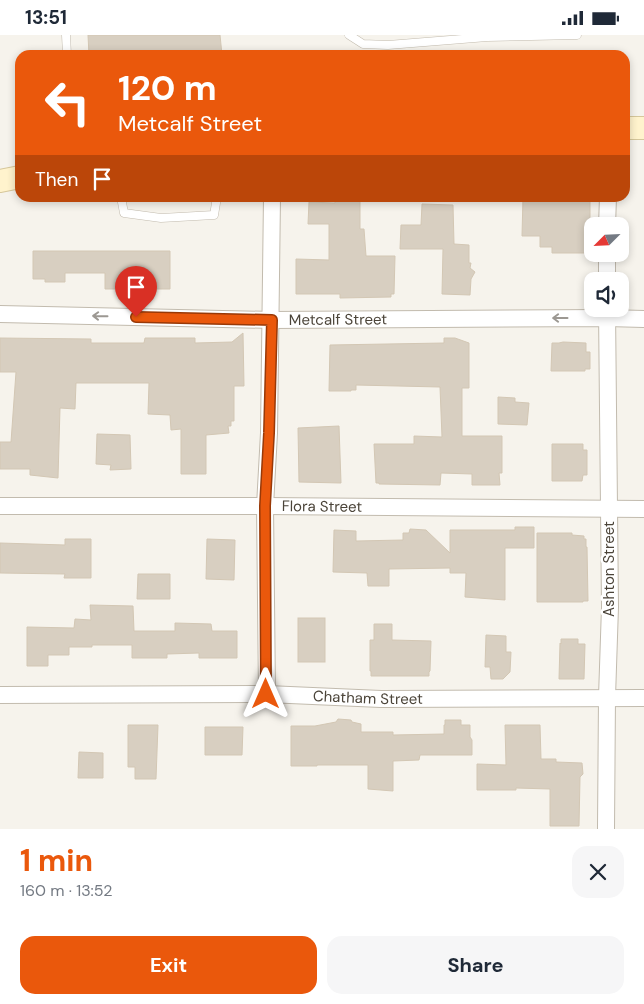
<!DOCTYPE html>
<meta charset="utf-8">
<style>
body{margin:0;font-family:"DM Sans",sans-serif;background:#f6f6f7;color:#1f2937;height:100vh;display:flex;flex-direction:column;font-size:19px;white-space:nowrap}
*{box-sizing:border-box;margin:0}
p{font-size:16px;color:#747a83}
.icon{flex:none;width:28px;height:28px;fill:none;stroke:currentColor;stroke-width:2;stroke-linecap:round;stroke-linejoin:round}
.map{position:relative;height:794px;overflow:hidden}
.sheet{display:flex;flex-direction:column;background:#fff;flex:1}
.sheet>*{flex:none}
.top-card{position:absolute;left:15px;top:15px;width:615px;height:152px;border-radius:15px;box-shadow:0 2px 8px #0003;background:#ea580c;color:#fff;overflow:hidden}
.needle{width:32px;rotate:246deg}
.tools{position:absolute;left:584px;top:182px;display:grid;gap:10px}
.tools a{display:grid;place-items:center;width:45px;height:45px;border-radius:10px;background:#fff;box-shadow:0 2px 8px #0003;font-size:25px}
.pin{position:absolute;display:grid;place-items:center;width:42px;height:42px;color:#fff;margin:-51px -21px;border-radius:50% 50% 50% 0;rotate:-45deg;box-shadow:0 0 5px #0007}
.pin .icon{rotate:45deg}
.me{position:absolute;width:55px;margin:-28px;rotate:0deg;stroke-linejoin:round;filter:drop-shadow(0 0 4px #0008)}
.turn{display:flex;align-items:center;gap:18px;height:105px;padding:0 20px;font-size:22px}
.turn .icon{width:65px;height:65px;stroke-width:2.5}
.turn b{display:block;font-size:35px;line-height:42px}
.then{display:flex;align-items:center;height:48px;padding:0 20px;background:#0003;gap:10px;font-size:19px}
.round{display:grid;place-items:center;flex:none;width:52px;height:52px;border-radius:15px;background:#f6f6f7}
.head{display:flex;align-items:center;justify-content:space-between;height:85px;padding:0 20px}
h1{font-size:30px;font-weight:700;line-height:38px;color:#ea580c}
.action{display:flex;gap:10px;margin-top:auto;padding:10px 20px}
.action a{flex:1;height:58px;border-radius:15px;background:#ea580c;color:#fff;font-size:20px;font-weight:700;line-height:58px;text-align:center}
.action a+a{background:#f6f6f7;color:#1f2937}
.status{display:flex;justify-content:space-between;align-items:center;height:35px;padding:0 25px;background:#fff;direction:ltr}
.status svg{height:14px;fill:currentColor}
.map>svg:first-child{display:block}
</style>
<div class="status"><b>13:51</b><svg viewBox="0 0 49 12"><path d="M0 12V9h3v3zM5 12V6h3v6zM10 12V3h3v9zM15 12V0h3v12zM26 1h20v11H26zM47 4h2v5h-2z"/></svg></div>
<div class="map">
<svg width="644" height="794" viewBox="0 0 644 794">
<rect width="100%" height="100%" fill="#f6f3ec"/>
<g fill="#d8cfc1" stroke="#d3c7b4">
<path d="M 88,0 L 220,0 L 222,20 L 89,20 Z"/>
<path d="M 335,162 L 360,162 L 360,194 L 364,194 L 366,221 L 395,221 L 394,259 L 391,259 L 391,262 L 340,263 L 340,259 L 296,259 L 296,224 L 329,225 L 329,189 L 308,189 L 309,167 L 335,168 Z"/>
<path d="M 523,162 L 590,162 L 590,195 L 591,195 L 591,212 L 589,214 L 589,218 L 552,218 L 552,212 L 540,212 L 540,201 L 522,201 Z"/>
<path d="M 422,169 L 453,170 L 454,209 L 469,210 L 469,228 L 471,228 L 470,233 L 475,237 L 471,244 L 470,260 L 442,259 L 443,214 L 400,214 L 401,190 L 421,190 Z"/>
<path d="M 33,216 L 170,216 L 170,254 L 105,254 L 105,238 L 65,238 L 65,247 L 45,247 L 45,244 L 33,244 Z"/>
<path d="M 243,298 L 244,351 L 234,351 L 234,386 L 231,386 L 231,391 L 228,391 L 229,398 L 206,400 L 206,439 L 181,439 L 181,394 L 171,395 L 170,380 L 148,379 L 149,348 L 76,348 L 75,374 L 60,373 L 58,443 L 30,440 L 30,434 L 0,434 L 0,407 L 11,407 L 16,337 L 0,337 L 0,303 L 91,304 L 91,308 L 144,308 L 145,303 L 195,303 L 195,308 L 232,307 Z"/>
<path d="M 444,303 L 455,303 L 469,308 L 469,353 L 462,353 L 462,401 L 502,401 L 502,438 L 499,438 L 500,450 L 472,450 L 472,439 L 441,438 L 440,450 L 379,449 L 379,448 L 376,448 L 374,409 L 414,409 L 414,401 L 442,402 L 440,352 L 356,350 L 356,355 L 351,355 L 351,356 L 329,356 L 330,310 L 444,308 Z"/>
<path d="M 563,307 L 586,308 L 586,317 L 590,317 L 590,334 L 585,334 L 585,336 L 551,336 L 552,308 L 559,308 Z"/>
<path d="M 498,362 L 515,363 L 515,367 L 529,368 L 527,390 L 498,389 Z"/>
<path d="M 339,391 L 341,448 L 299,447 L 298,393 Z"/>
<path d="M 97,399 L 130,400 L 131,434 L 110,435 L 111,430 L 96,429 Z"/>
<path d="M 552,409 L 583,409 L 583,415 L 587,415 L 587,440 L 583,440 L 582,446 L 552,446 Z"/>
<path d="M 515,492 L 534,492 L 534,513 L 505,513 L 505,565 L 465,562 L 466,538 L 450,538 L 450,533 L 389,534 L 389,551 L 368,551 L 367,538 L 333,537 L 334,495 L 356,496 L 356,506 L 403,505 L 403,498 L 409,498 L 410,494 L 426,495 L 450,518 L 450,495 L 515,495 Z"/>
<path d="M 537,498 L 572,498 L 572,500 L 584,501 L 584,504 L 586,504 L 586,512 L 587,512 L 588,566 L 583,566 L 583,567 L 537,567 Z"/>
<path d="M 65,504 L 91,504 L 91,543 L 64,543 L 65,539 L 0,538 L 0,508 L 65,510 Z"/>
<path d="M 207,504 L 235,505 L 234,545 L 206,544 Z"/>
<path d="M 138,539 L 170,539 L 170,564 L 137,564 Z"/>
<path d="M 90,570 L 133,571 L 134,596 L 175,596 L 175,588 L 211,589 L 212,596 L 237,596 L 237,623 L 199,623 L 199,618 L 167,619 L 167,623 L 132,623 L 132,610 L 92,610 L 92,612 L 69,612 L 69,620 L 48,620 L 48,631 L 27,631 L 27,592 L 74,593 L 75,584 L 91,585 Z"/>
<rect x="298" y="583" width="27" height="44"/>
<path d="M 374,589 L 392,589 L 392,605 L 431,606 L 430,636 L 429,637 L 429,641 L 371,641 L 371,636 L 370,636 L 370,605 L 374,605 Z"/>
<path d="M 486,600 L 506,601 L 506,617 L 511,617 L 510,637 L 503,644 L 491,644 L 490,632 L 485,632 Z"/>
<path d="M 561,604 L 578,604 L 578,609 L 585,609 L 584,644 L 559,644 L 560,608 L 561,609 Z"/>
<path d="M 338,684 L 351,685 L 352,687 L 361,689 L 361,697 L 393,697 L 393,700 L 444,699 L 444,690 L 445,690 L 445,685 L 461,685 L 461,690 L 470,690 L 470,702 L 472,705 L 472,720 L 420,720 L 419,725 L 393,726 L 393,756 L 368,754 L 368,730 L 317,730 L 317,731 L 291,731 L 291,691 L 315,691 L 336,687 Z"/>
<path d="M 128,690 L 158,690 L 156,744 L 135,744 L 135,732 L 128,732 Z"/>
<path d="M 505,690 L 540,690 L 541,724 L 556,724 L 556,727 L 582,728 L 583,739 L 580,742 L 579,791 L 550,791 L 550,754 L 516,753 L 516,755 L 477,755 L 477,729 L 506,730 Z"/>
<path d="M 205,692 L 243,692 L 242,720 L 205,720 Z"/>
<path d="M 79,717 L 103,718 L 103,743 L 78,743 Z"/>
</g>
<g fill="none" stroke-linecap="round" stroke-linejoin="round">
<defs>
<g id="lane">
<path d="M 66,0 L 67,20"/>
<path d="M 349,0 L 363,9 L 388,10 L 487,2 L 577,0"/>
<path d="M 121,162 L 124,178 L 161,183 L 214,180 L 217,162"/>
</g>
<g id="street">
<path d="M 607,191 L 608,162"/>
<path d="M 607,246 L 607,219"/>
<path id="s1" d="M 0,279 L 272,285 L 607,283 L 644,284"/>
<path id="s2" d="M 0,471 L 265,471 L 644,474"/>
<path d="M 267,659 L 265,471 L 269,398 L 272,162"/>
<path id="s3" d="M 0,660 L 267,659 L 381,664 L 644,663"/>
<path d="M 606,794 L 607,662 L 610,572 L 607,274"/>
</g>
<g id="secondary">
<path d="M 625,93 L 644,93"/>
<path d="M 0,146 L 20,142"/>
</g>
</defs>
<use href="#lane" stroke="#c2bbae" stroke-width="9"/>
<use href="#street" stroke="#c2bbae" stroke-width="18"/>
<use href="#secondary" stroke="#d6c79b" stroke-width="24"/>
<use href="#lane" stroke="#fff" stroke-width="8"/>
<use href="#street" stroke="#fff" stroke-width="16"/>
<use href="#secondary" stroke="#fff3cd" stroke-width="22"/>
</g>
<defs><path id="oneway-shaft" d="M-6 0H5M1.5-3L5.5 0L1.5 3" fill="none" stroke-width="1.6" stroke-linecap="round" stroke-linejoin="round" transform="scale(1.25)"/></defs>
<g stroke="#9c9892">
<use href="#oneway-shaft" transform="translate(100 281) rotate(-179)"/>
<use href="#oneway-shaft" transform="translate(560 283) rotate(180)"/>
</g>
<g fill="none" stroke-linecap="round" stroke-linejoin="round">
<defs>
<path id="route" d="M 136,282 L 272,285 L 269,398 L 265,471 L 266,659"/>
</defs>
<use href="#route" stroke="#983908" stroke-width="12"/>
<use href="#route" stroke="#ea580c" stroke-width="9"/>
</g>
<g text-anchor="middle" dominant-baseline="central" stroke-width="5" stroke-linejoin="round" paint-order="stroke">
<g font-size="15" fill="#4b4439" stroke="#fff">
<text stroke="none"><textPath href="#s1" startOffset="338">Metcalf Street</textPath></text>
<text stroke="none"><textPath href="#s2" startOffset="322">Flora Street</textPath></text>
<text transform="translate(609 534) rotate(-90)">Ashton Street</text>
<text stroke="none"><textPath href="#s3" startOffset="368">Chatham Street</textPath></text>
</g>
</g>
</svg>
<div class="tools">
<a><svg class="needle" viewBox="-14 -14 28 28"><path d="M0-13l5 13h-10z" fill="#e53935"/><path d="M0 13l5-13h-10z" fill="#747a83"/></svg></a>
<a><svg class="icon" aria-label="sound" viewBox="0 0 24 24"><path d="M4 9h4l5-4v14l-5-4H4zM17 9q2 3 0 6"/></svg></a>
</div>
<div class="pin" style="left:136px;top:282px;background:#d93025"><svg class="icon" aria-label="arrive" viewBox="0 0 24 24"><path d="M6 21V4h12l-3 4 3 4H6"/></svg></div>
<svg class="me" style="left:266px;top:659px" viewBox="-20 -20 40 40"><path d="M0-17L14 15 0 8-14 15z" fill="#ea580c" stroke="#fff" stroke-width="4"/></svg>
<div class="top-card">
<div class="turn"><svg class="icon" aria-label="left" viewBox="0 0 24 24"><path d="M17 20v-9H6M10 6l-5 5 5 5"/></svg><div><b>120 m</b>Metcalf Street</div></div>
<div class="then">Then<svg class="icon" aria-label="arrive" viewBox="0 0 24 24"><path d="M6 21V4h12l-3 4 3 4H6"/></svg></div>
</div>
</div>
<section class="sheet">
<div class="head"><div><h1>1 min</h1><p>160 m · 13:52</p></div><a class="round"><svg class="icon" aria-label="close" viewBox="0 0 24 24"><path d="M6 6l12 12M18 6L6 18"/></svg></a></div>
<div class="action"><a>Exit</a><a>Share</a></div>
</section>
